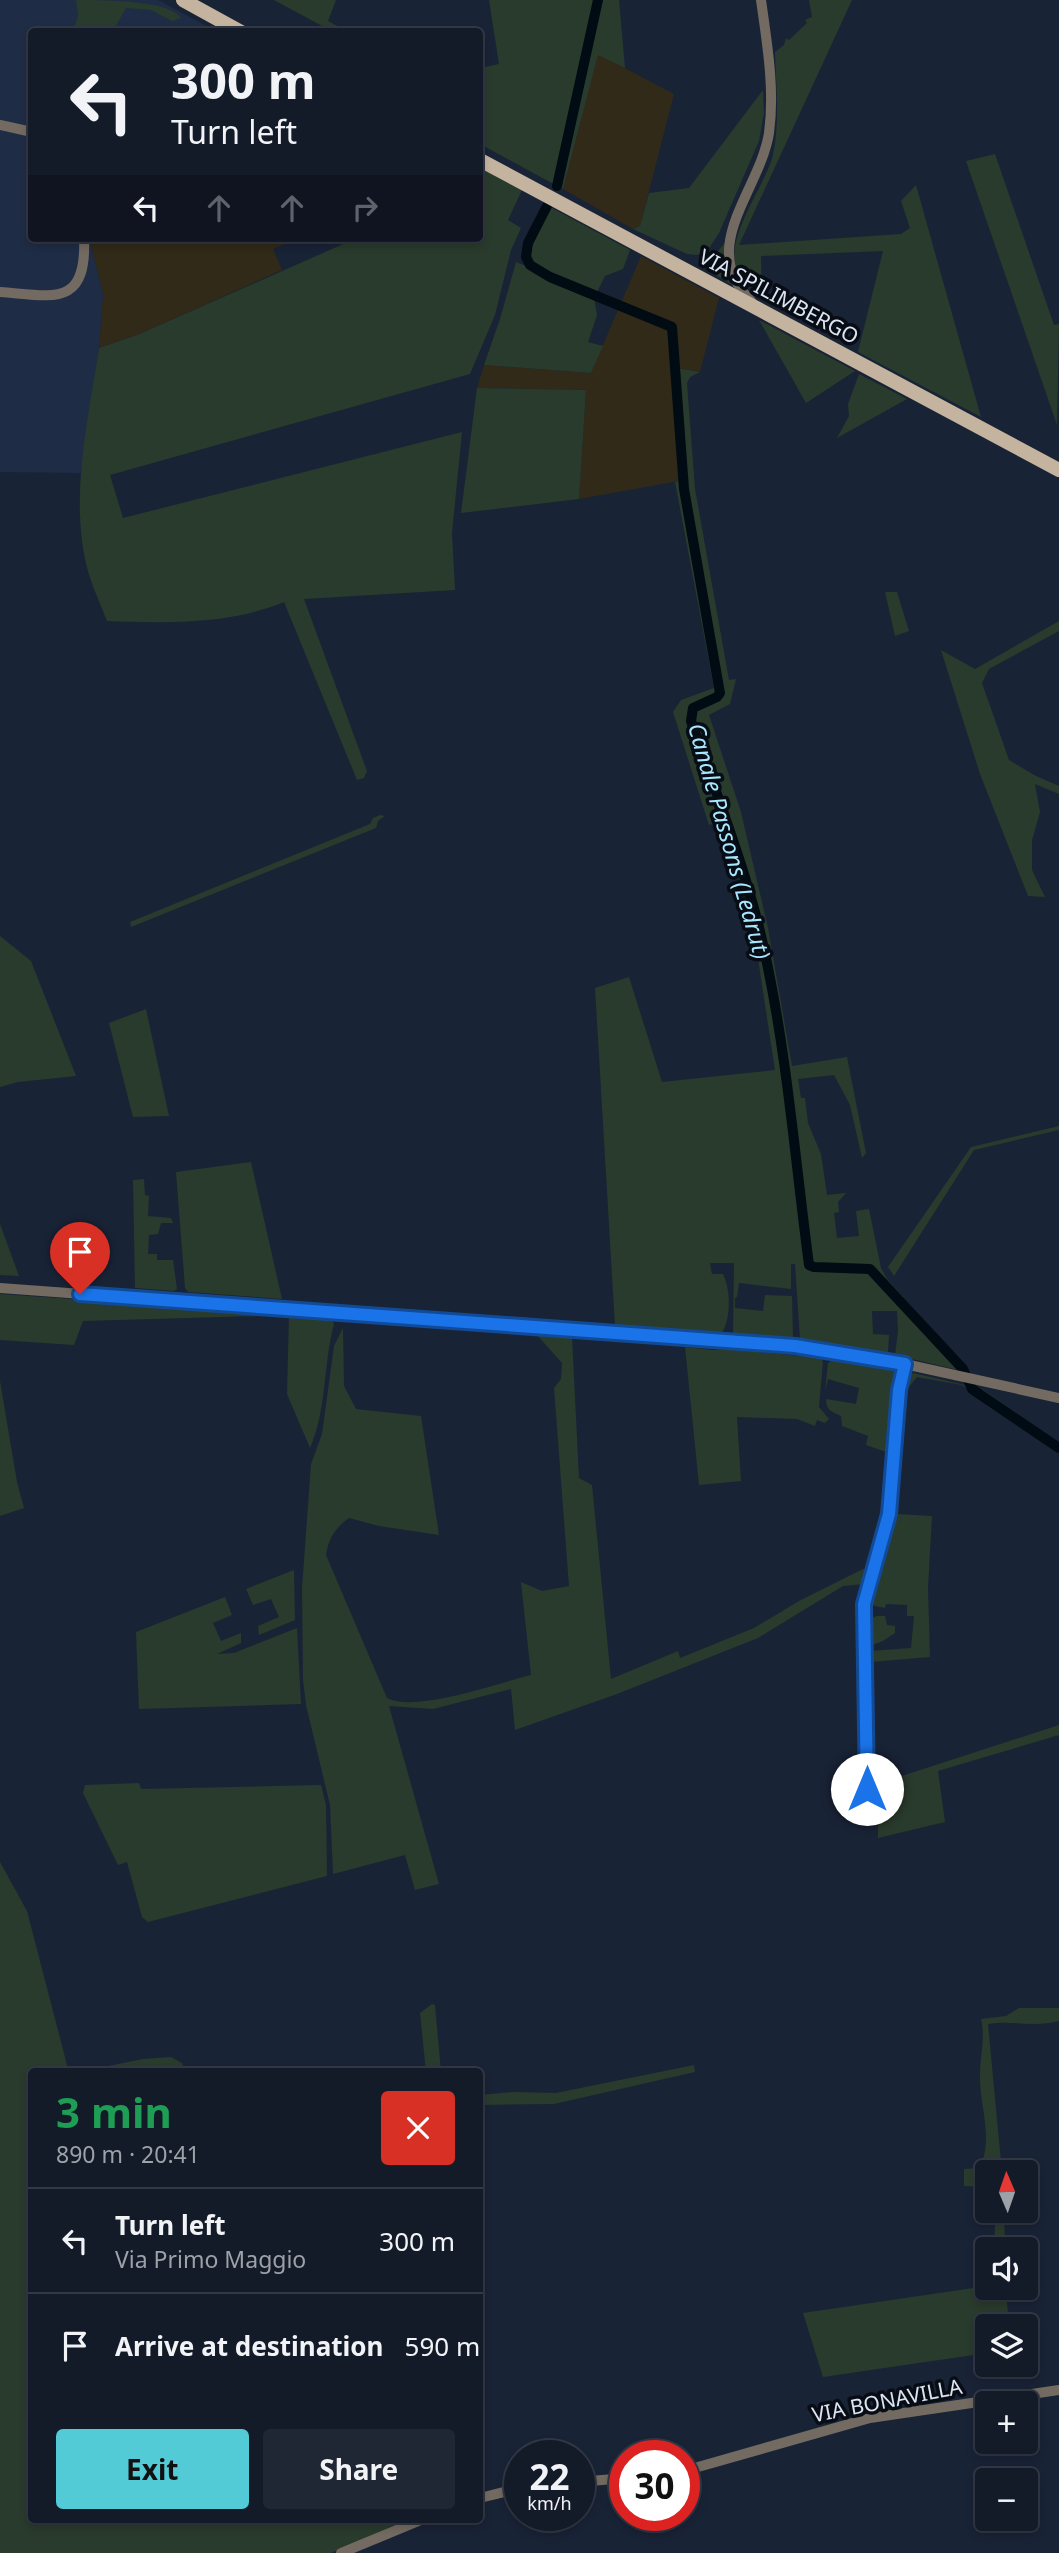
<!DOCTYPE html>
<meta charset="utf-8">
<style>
body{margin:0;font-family:"Noto Sans",sans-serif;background:#202734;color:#f1f3f6;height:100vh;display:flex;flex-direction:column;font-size:26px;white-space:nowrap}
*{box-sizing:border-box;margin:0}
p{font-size:23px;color:#9da1a8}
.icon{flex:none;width:38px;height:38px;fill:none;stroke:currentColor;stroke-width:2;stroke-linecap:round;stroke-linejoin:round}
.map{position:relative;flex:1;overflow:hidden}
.side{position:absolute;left:28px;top:2068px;width:455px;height:455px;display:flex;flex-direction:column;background:#131a28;border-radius:7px;box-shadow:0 4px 10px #0003,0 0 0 2px #323845}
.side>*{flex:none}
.guide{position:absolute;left:28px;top:28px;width:455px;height:214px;border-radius:7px;box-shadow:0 4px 10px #0003,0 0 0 2px #323845;background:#131a28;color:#f1f3f6;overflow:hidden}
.needle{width:46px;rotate:358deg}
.controls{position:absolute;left:975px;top:2160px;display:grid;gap:14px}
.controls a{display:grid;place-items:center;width:63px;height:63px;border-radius:7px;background:#131a28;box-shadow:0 4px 10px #0003,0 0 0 2px #323845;font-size:35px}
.speed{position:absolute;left:504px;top:2440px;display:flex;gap:14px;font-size:35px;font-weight:700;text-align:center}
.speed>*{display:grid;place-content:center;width:91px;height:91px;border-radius:50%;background:#131a28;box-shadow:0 4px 10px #0003,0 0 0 2px #323845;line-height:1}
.speed small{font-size:18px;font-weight:400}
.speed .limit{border:10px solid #d22;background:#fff;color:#111}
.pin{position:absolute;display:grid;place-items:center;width:60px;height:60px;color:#fff;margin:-72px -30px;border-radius:50% 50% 50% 0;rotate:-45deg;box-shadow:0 0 7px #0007}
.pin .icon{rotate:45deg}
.me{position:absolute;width:77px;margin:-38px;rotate:0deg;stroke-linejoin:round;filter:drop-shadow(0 0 5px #0008)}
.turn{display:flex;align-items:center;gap:24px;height:147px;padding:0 28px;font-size:32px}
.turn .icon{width:91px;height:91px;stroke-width:2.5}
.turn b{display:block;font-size:49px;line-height:60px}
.lanes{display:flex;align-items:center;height:66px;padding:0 28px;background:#0003;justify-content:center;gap:35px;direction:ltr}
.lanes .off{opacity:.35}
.round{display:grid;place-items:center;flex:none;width:74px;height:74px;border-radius:7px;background:#202734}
.overview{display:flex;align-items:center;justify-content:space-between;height:119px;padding:0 28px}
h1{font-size:42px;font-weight:700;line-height:52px;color:#1e9e55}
.cta{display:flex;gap:14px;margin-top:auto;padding:14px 28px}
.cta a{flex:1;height:80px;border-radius:7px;background:#52cbd7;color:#111;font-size:28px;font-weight:700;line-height:80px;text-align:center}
.cta a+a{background:#202734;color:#f1f3f6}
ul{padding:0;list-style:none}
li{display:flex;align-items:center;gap:21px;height:105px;padding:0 28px;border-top:2px solid #323845}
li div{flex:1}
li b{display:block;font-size:26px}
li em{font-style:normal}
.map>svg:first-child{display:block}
</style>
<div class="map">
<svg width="1059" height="2553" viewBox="0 0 1059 2553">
<rect width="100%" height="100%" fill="#192336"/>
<g fill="#312a19">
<path d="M 598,54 L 674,94 L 640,226 L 633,229 L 563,189 Z"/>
<path d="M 89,238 L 299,238 L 273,249 L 282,270 L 137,335 L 99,348 L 103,294 Z"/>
<path d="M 641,256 L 719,298 L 700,372 L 672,367 L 679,481 L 579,499 L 586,390 L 477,388 L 484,365 L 591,373 Z"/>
</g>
<path fill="#1f2c45" d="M 0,0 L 158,0 L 216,31 L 32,32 L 32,238 L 89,238 L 103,294 L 99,348 L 81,473 L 0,472 Z"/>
<g fill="#293b2c">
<path d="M 76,0 C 101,0 170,0 181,18 L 172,21 L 151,10 L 126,8 L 113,31 L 73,31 L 78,16 Z"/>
<path d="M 274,0 L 336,0 L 328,21 L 347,31 L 323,31 L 324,27 Z"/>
<path d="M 489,0 L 619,0 L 625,68 L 598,55 L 563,189 L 480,144 L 480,68 L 499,64 Z"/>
<path d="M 809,0 L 852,0 L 739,245 L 901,234 L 910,228 L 901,201 L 916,185 L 981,417 L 858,352 L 883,251 L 761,256 L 762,293 C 755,289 745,284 740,277 C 718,244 765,188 773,155 C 780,122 776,85 775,52 L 784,45 L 786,38 L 789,40 L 807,23 L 805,20 L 812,17 Z"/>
<path d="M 763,90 L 764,113 L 759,141 L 719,233 L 708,250 L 697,255 L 687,254 L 633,229 L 640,226 L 649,193 L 689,188 Z"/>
<path d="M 995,154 L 1054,325 L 1059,324 L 1057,425 L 966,161 Z"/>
<path d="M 480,168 L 522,190 L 508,220 L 521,228 L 511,250 L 495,315 L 470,374 L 110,475 L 123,518 L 462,432 L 452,533 L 455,590 L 304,599 L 367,771 L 364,778 L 357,780 L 284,602 C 228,625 166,623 107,621 C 101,606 94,590 89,575 C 68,502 88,421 99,348 L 137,335 L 357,238 L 480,238 Z"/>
<path d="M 550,207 L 630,250 L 623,269 L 605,276 L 594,298 L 597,315 L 588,342 L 603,346 L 591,373 L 484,365 L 500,319 L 516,262 L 526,266 L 531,259 L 530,251 Z"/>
<path d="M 726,241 L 725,265 L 732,285 L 701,266 L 716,254 Z"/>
<path d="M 759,320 L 855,371 L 806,403 Z"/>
<path d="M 671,367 L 700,372 L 690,377 L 687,383 L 695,489 L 729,680 L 736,679 L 730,704 L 709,715 L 741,812 L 768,928 L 792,1066 L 847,1057 L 866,1153 L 862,1158 L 850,1105 L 834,1075 L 798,1079 L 801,1098 L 805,1098 L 808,1123 L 821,1154 L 827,1195 L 846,1193 L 838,1202 L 839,1212 L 834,1213 L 837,1238 L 859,1236 L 856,1211 L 869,1209 L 881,1268 L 887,1279 L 966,1367 L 967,1372 L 895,1355 L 898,1331 L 897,1311 L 872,1311 L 873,1334 L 889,1335 L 888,1353 L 800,1339 L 795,1264 L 791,1264 L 791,1289 L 739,1283 L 737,1297 L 735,1298 L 735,1308 L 763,1311 L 765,1295 L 792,1296 L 793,1337 L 790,1338 L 733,1334 L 734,1263 L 710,1263 L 712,1274 L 723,1274 C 731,1291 731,1317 722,1333 L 615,1326 L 595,988 L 629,977 L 662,1082 L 775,1070 L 755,939 L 760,924 L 752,920 L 746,892 L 722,821 L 709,825 L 673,712 L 681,700 L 714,688 L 675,482 L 679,481 Z"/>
<path d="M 859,374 L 907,399 L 837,438 L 849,416 L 848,404 Z"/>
<path d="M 477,388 L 586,390 L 579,499 L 461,513 Z"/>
<path d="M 885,592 L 897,592 L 909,631 L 895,636 Z"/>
<path d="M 1059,621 L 1059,631 L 989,669 L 982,683 L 1009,760 L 1034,775 L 1059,786 L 1059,794 L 1035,784 L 1040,812 L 1032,840 L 1032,870 L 1045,897 L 1028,896 L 980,774 L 941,650 L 975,669 Z"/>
<path d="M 380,815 L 385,816 L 378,821 L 376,828 L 131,927 L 130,922 L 370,824 L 373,818 Z"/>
<path d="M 0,936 L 31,961 L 76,1076 L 18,1082 L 0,1087 Z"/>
<path d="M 146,1009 L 169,1116 L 133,1117 L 109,1023 Z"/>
<path d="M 1059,1126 L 1059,1130 L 974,1150 L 894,1276 L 888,1267 L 971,1147 Z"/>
<path d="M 251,1162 L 282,1299 L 188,1292 L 185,1288 L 176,1172 Z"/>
<path d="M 144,1179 L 145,1195 L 149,1196 L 148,1216 L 171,1218 L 173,1223 L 161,1223 L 158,1234 L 149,1235 L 148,1254 L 157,1254 L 157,1260 L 173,1260 L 177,1289 L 174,1291 L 135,1288 L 133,1180 Z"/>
<path d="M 0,1224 L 19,1276 L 0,1275 Z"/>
<path d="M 0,1294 C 110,1302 220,1309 330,1318 L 334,1324 C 323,1365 327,1410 310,1448 L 287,1394 L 289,1315 L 83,1321 L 74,1345 L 0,1340 Z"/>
<path d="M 343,1328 L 344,1386 L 356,1409 L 421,1416 L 439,1535 L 379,1526 L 349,1518 C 336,1527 328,1539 326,1555 L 387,1698 C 416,1713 498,1683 531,1675 L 521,1582 L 542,1591 L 569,1586 L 554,1388 L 561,1379 L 562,1363 L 537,1335 L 572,1337 L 579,1478 L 592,1485 L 611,1679 L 678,1651 L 680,1658 L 754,1628 L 799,1601 L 863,1569 L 869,1569 L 865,1584 L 843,1586 L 758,1638 L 617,1694 L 515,1730 L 511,1689 L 433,1709 L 389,1706 L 439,1884 L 415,1890 L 405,1855 L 333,1874 L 330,1805 L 306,1705 L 303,1680 L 302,1588 L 311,1464 L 322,1434 L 334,1346 Z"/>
<path d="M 685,1347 L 713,1350 L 728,1349 L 821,1358 L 823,1362 L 819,1407 L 829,1419 L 825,1423 L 817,1420 L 815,1426 L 797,1419 L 737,1417 L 741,1481 L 699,1485 Z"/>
<path d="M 832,1360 L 898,1372 L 889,1453 L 866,1445 L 868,1436 L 842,1426 L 841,1416 C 832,1412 826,1410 826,1399 L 856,1404 L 859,1388 L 828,1379 L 825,1392 L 828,1363 Z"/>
<path d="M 913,1373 L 982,1389 L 1059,1443 L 1059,1454 L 962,1385 L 917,1377 L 908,1388 L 897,1514 L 932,1516 L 928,1588 L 930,1657 L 871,1662 L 870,1651 L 911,1648 L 914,1616 L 907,1616 L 907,1605 L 886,1604 L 885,1608 L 870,1605 L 892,1514 L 903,1388 L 906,1379 Z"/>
<path d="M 0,1381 L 17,1482 L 24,1508 L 0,1516 Z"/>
<path d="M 294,1570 L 295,1620 L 259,1635 L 258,1626 L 279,1617 L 271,1599 L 253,1605 L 246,1589 Z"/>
<path d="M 225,1597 L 232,1615 L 213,1623 L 221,1641 L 241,1633 L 241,1643 L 217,1654 L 234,1653 L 297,1628 L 301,1704 L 139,1709 L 136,1632 Z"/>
<path d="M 877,1616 L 885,1616 L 887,1625 L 895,1626 L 895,1633 L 883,1641 L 870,1646 L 869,1619 Z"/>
<path d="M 1059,1725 L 1059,1735 L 938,1771 L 945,1822 L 878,1838 L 878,1788 L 871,1786 Z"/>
<path d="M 139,1783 L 141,1789 L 321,1785 L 326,1805 L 327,1876 L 148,1922 L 142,1917 L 127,1862 L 118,1865 L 83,1793 L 85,1785 Z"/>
<path d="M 0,1862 L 27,1911 L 67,2065 L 72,2072 L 32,2072 L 32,2520 L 412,2520 L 331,2553 L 0,2553 Z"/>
<path d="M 432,2004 L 435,2005 L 441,2072 L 426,2072 L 420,2013 Z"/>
<path d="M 1019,2008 L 1059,2008 L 1059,2021 C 1033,2028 1013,2020 988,2024 L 1002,2172 L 987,2172 L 987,2187 L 964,2186 L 964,2169 L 980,2168 C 993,2138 981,2111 980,2080 C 979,2060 986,2039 981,2019 L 1006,2016 Z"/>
<path d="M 171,2057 L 182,2063 L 185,2072 L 78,2072 L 143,2059 Z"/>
<path d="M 694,2065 L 695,2072 L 554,2104 L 480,2105 L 480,2095 L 514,2092 L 556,2093 Z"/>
<path d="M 996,2210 L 1004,2210 L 1005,2249 L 999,2249 L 994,2244 Z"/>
<path d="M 987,2286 L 1020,2287 L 1006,2290 L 1009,2326 L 987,2326 L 987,2353 L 823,2377 L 803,2313 Z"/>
</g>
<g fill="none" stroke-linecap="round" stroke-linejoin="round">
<g stroke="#000b13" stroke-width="10">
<path d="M 557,186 L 598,0"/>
<path d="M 547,206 L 528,243 L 526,257 L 530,265 L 550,277 L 672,327 L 684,489 L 720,693 L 717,697 L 693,708 L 691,721 C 717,796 747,871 764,949 C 787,1053 795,1159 809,1265 L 814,1267 L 870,1269 L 963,1369 L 972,1389 L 1059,1448"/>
</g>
<g stroke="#736b61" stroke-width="10">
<path d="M 0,125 L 32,132"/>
<path d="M 0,292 C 53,296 87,308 84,238"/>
<path d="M 751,301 C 696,247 760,191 769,133 C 775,89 767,43 761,0"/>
<path d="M 0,1288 L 795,1346 L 891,1361 L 1059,1398"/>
<path d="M 867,1789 L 865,1604 L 889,1514 L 899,1390 L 905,1364"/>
<path d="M 684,2471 L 870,2418 L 1059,2390"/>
<path d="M 579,2482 L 625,2478"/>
<path d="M 480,2498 L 520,2488"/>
<path d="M 341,2553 L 421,2520"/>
</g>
<g stroke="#c4b39f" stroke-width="14">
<path d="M 183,0 L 241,32"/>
<path d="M 480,160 L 1059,470"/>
</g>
</g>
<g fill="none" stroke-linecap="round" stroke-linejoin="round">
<defs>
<path id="route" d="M 80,1294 L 795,1346 L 905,1364 L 899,1390 L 889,1514 L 864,1604 L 867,1789"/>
</defs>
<use href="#route" stroke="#114b97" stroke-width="18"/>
<use href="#route" stroke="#1a73e8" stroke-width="12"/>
</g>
<g text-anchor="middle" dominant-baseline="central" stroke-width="7" stroke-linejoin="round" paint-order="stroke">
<g font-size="21" fill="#dee5f2" stroke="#080d15">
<text transform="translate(779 296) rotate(28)">VIA SPILIMBERGO</text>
<text transform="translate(887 2400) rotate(-11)">VIA BONAVILLA</text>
</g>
<g font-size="23" font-style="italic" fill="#a7e8ff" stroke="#080d15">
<text transform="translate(730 841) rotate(74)">Canale Passons (Ledrut)</text>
</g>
</g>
</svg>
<div class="controls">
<a><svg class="needle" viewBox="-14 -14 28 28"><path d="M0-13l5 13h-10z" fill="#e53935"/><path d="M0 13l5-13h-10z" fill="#9da1a8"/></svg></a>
<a><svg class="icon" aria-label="sound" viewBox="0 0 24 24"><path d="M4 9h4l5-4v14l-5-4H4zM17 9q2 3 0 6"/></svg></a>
<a><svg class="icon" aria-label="layers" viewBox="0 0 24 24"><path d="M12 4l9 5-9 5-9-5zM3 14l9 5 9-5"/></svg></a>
<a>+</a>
<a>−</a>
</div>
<div class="speed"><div>22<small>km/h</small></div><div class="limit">30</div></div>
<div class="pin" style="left:80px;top:1294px;background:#d93025"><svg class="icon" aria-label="arrive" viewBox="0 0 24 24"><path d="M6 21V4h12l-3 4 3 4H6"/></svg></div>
<svg class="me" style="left:867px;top:1789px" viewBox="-20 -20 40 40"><circle r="19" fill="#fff"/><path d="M0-13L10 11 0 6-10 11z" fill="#1a73e8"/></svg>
<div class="guide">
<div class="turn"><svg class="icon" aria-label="left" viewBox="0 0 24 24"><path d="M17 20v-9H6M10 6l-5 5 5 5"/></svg><div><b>300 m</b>Turn left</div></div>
<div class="lanes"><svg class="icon" aria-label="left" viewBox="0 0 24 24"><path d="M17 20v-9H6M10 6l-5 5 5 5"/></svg><svg class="icon off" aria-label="ahead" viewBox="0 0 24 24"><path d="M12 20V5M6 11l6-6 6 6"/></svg><svg class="icon off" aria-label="ahead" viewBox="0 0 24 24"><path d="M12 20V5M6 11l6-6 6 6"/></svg><svg class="icon off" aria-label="right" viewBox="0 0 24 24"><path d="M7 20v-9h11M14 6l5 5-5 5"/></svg></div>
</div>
<section class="side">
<div class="overview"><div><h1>3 min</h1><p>890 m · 20:41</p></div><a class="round" style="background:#d93025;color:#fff"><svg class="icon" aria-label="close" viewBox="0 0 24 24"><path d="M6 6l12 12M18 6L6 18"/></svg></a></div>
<ul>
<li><svg class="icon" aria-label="left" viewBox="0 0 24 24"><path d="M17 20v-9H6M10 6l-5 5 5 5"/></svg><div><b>Turn left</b><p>Via Primo Maggio</p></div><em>300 m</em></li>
<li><svg class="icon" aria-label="arrive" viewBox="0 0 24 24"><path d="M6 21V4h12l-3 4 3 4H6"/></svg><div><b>Arrive at destination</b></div><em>590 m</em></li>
</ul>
<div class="cta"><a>Exit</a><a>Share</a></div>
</section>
</div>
